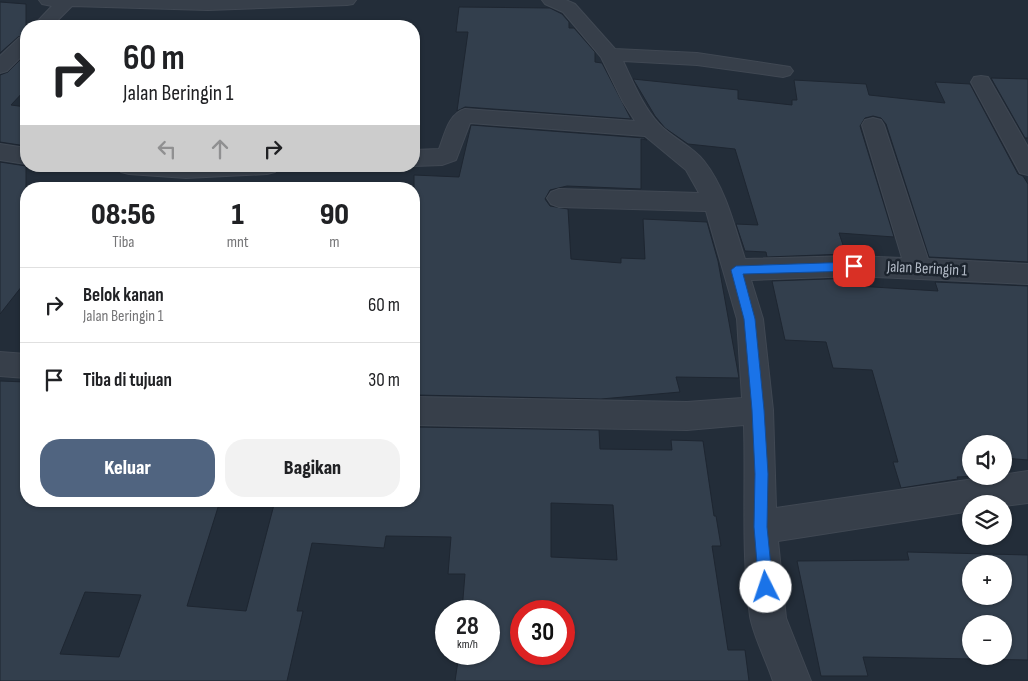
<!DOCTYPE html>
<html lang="id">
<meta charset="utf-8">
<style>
body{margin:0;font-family:"Sofia Sans Condensed",sans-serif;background:#f2f2f2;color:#202124;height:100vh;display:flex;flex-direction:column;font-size:19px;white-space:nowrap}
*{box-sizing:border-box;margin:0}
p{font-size:16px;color:#757577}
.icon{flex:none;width:28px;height:28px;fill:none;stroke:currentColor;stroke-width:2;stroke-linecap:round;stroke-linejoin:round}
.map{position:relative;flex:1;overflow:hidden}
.details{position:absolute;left:20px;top:182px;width:400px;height:325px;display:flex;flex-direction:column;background:#fff;border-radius:20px;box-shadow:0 1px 4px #0004}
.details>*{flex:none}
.guide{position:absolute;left:20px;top:20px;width:400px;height:152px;border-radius:20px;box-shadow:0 1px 4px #0004;background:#fff;color:#202124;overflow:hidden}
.tools{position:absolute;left:962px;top:435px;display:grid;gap:10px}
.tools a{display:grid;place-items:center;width:50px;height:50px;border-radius:50%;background:#fff;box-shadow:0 1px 4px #0004;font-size:25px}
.speed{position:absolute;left:435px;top:600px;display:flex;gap:10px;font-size:25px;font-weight:700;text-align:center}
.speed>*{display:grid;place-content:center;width:65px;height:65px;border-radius:50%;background:#fff;box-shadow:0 1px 4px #0004;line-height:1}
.speed small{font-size:12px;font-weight:400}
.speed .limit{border:8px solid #d22;background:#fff;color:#111}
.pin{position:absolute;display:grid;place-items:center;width:42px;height:42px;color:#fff;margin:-21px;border-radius:10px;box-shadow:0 2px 8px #0006}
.me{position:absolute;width:55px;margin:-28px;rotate:356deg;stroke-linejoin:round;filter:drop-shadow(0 0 4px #0008)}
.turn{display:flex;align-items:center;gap:18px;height:105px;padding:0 20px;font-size:22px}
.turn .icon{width:65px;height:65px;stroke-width:2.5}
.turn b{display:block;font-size:35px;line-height:42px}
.lanes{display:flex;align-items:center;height:48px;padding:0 20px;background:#0003;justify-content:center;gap:25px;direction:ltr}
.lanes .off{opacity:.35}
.eta{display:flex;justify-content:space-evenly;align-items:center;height:85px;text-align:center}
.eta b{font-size:30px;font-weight:800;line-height:35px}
.cta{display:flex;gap:10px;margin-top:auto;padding:10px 20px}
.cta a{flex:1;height:58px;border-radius:20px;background:#506480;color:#fff;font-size:20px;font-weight:800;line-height:58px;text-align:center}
.cta a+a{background:#f2f2f2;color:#202124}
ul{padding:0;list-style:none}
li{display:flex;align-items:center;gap:15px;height:75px;padding:0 20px;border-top:1px solid #e0e0e0}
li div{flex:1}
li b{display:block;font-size:19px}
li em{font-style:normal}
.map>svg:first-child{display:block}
</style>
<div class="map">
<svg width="1028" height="681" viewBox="0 0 1028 681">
<rect width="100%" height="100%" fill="#232d39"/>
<g fill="#333f4d" stroke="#1e2631" fill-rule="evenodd">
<path d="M 0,2 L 26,4 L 26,34 L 18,37 L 0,53 Z"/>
<path d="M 459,7 L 550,8 L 562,14 L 569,22 L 569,28 L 574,28 L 595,52 L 595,62 L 602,63 L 631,119 L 465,107 L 457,111 L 468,32 L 456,32 Z"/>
<path d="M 26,54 L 26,89 L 11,105 L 26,107 L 26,146 L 0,142 L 0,75 L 8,72 Z"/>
<path d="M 991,78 L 1028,79 L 1028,138 L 1025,138 Z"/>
<path d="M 633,79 L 738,90 L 738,99 L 792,105 L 792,100 L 797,100 L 794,80 L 866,84 L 869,95 L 945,103 L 935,82 L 970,84 L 1018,174 L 1023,176 L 1028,184 L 1028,262 L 929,257 L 886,124 L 881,118 L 873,116 L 865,118 L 860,126 L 894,237 L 839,233 L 846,254 L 767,257 L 766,252 L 745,251 L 736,224 L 758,225 L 735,149 L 688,144 L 665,128 L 655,116 Z"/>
<path d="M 471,125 L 644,138 L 647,140 L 641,139 L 641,189 L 567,186 L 550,190 L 545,199 L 550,206 L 568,209 L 571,259 L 621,263 L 621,258 L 645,259 L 643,219 L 707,222 L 718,261 L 739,378 L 676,377 L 680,392 L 601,399 L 416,395 L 416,366 L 414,366 L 414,175 L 459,177 Z"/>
<path d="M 0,162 L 26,166 L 26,281 L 0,314 Z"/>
<path d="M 854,278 L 857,286 L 938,291 L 935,282 L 1028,286 L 1028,460 L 1004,458 L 1004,444 L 971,444 L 971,476 L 979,476 L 957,477 L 958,479 L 901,488 L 893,462 L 898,462 L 872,370 L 833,368 L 826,342 L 785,340 L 772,281 Z"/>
<path d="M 0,381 L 26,382 L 26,501 L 220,501 L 187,606 L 246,611 L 275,501 L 414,501 L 414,446 L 417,446 L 416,427 L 599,430 L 600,449 L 672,450 L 671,440 L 703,441 L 714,516 L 716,516 L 721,546 L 712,546 L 728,650 L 745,650 L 749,681 L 455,681 L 459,654 L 489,654 L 489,611 L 462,611 L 465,574 L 448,574 L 451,537 L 386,536 L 384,548 L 312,543 L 297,611 L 303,611 L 287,681 L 0,681 ZM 551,503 L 613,505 L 617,560 L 551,557 ZM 85,592 L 141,595 L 119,657 L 60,654 ZM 521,611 L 564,611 L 564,654 L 521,654 Z"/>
<path d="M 907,552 L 1028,555 L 1028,660 L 863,657 L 868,676 L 821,676 L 797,561 L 909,560 ZM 971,564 L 1004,564 L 1004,596 L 971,596 ZM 971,624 L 1004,624 L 1004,656 L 971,656 Z"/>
</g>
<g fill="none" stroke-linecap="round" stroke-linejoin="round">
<defs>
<g id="street">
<path d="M 39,0 L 356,0 L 353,4 L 347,5 L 208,10 L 72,6 L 52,26 L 33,26 L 52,6 L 42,4 Z"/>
<path d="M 542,0 L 566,0 L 575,4 L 615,49 L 697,53 L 790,67 L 793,71 L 790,75 L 783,77 L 697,65 L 623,61 C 633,82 643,107 659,124 C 672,138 692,146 704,161 C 726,189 734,225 745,259 L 854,256 L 902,258 L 862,125 L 865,120 L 873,118 L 881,120 L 884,125 L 928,259 L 1028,264 L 1028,284 L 854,276 L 751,280 L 763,319 L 773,410 L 776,508 L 1028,471 L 1028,503 L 1004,506 L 1004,504 L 971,504 L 971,511 L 778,541 L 786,618 L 811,681 L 773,681 C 767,662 753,635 750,616 C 741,553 746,488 744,425 L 687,430 L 414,425 L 414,397 L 687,402 L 742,398 L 737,319 L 706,211 L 559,207 L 551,204 L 547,198 L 551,192 L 559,189 L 699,193 L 686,170 L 645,136 L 470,123 L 456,160 L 442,165 L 414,166 L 414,150 L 439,149 C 445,134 448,114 465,109 L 635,121 L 623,102 L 601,57 L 563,12 L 545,4 Z"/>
<path d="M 26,36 L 26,52 L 7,71 L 0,73 L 0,56 L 19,38 Z"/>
<path d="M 981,76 L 988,77 L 1028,147 L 1028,175 L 1020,173 L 971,82 L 974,77 Z"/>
<path d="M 0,144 L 26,148 L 26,164 L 0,160 Z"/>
<path d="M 118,166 L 278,166 L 275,172 L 267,174 L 186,178 L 129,174 L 121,172 Z"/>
<path d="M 0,352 L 26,354 L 26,378 L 0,376 Z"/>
</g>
</defs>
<use href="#street" stroke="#404853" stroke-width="2"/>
<use href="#street" fill="#373f4a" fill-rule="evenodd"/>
</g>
<path fill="#1a73e8" stroke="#114b97" d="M 854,262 L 859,266 L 854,271 L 743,274 L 755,319 L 764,410 L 768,474 L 767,527 L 773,587 L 771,592 L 766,594 L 761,592 L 759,587 L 754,527 L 755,474 L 752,410 L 744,319 L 731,270 L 736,266 Z"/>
<g text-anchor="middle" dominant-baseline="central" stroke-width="5" stroke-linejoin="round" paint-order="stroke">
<g font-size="16" fill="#b2bac6" stroke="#1c242e">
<text transform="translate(927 269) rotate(3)">Jalan Beringin 1</text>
</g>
</g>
</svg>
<div class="tools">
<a><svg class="icon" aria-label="sound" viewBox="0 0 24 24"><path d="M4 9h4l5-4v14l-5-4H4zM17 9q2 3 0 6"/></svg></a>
<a><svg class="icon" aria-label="layers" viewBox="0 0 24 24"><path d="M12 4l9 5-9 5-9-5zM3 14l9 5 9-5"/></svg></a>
<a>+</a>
<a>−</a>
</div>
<div class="speed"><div>28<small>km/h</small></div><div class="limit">30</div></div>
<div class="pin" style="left:854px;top:266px;background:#d93025"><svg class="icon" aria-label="arrive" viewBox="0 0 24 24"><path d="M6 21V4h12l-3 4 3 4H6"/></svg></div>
<svg class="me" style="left:766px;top:587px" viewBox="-20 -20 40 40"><circle r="19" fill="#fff"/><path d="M0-13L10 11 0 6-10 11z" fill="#1a73e8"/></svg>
<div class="guide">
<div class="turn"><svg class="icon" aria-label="right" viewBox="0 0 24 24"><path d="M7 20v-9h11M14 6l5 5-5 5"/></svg><div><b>60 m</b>Jalan Beringin 1</div></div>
<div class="lanes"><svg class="icon off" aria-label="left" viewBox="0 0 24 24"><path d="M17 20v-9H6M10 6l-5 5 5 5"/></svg><svg class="icon off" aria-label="ahead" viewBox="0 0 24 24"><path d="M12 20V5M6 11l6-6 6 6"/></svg><svg class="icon" aria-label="right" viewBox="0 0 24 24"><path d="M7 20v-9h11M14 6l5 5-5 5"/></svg></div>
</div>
<section class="details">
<div class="eta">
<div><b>08:56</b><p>Tiba</p></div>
<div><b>1</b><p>mnt</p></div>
<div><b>90</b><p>m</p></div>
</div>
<ul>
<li><svg class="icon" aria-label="right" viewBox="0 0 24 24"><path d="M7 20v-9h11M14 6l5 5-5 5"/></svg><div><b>Belok kanan</b><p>Jalan Beringin 1</p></div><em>60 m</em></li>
<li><svg class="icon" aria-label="arrive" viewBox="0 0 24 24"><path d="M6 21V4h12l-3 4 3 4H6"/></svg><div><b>Tiba di tujuan</b></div><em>30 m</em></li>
</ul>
<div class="cta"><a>Keluar</a><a>Bagikan</a></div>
</section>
</div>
